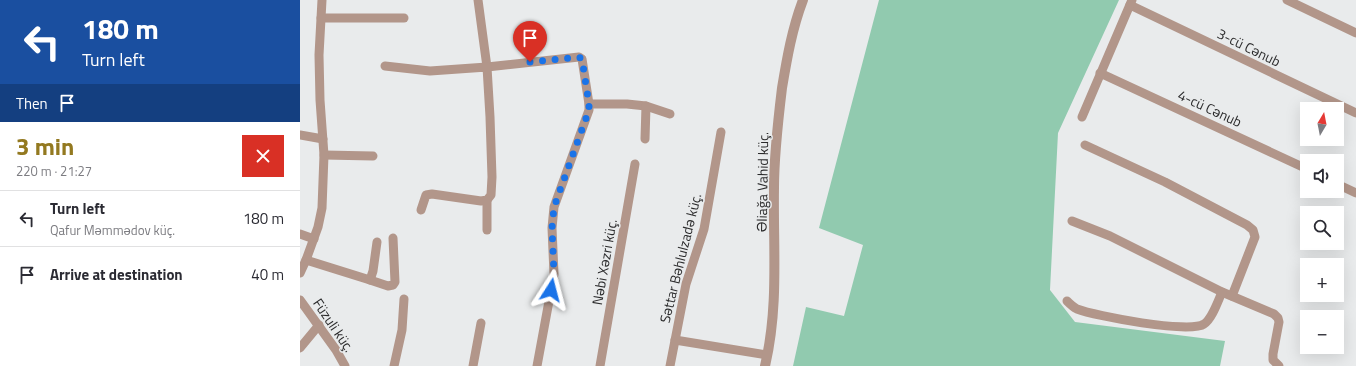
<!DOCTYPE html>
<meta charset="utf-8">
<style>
body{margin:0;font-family:"Titillium Web",sans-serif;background:#f7f7f7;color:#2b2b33;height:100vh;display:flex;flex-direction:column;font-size:15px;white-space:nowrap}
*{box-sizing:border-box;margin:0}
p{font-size:13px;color:#7c7c81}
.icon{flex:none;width:22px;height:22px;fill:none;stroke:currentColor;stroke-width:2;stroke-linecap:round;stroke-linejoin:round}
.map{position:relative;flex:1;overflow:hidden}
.panel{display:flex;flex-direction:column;background:#fff;width:300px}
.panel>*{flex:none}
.hud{background:#1a4fa0;color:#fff;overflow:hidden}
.needle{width:26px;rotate:10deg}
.buttons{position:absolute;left:1000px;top:102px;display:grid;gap:8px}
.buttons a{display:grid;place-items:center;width:44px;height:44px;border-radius:0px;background:#fff;box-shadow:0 4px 16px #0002;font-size:20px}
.pin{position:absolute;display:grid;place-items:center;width:34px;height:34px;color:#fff;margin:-41px -17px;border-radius:50% 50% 50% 0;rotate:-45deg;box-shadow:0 0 4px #0007}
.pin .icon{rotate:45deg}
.me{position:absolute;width:44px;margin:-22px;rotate:9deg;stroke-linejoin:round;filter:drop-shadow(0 0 3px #0008)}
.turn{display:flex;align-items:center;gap:14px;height:84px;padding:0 16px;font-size:18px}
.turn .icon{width:52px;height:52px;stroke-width:2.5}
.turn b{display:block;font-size:28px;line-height:34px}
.then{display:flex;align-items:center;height:38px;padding:0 16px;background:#0003;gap:8px;font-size:15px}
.round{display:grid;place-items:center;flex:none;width:42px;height:42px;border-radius:0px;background:#f7f7f7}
.overview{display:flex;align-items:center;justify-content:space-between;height:68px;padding:0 16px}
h1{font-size:24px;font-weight:700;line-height:30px;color:#937920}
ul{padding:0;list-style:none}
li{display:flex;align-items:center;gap:12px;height:56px;padding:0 16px;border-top:1px solid #e1e1e2}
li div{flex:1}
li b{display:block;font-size:15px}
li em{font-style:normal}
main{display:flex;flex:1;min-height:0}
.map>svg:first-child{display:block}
</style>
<main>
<section class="panel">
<div class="hud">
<div class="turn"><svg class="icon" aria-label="left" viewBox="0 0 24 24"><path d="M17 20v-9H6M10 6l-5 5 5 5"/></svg><div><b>180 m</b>Turn left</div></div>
<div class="then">Then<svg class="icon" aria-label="arrive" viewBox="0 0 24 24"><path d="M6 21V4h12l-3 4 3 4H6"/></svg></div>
</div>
<div class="overview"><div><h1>3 min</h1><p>220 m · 21:27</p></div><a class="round" style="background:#d93025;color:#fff"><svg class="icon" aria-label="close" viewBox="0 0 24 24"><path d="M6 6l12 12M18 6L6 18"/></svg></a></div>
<ul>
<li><svg class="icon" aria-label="left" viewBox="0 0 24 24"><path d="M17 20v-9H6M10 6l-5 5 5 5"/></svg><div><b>Turn left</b><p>Qafur Məmmədov küç.</p></div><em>180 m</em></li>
<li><svg class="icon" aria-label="arrive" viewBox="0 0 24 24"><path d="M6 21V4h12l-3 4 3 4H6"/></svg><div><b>Arrive at destination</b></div><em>40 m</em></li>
</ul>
</section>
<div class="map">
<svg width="1056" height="366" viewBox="0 0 1056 366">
<rect width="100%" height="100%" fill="#e9ebec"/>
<path fill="#91caaf" d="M 579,0 L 819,0 L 758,133 L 750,290 L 775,322 L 925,341 L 920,366 L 493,366 L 506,307 L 544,316 L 563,245 L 519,228 Z"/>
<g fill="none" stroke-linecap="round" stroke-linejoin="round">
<g stroke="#b2968a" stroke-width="9">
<path d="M 178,0 L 187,67 L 279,57 L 282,59 L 289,104 L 289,110 L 254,207 L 252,228 L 254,274 L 237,366"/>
<path d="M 987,0 L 1056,33"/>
<path d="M 830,5 L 1056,113"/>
<path d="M 21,18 L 104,18"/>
<path d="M 85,66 L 130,71 L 187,67 L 190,117 L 192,177 L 191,195 L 187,200 L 181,201 L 132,194 L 126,195 L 121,210"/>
<path d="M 800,73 L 1007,169"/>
<path d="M 289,104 L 327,104 L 346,106 L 370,114"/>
<path d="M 782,117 L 832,0"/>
<path d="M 0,135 L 23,139"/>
<path d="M 345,139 L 346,106"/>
<path d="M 785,145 L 865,182 L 947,225 L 953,230 L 955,237 L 932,296"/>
<path d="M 24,155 L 73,156"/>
<path d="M 1037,184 L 1056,193"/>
<path d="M 772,221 L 810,236 L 922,292 L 974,314 L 978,318 L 979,322 L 973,354 L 973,360 L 979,366"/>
<path d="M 187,230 L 187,200"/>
<path d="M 0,234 L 14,239"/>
<path d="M 6,260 L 70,280 L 73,271 L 77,242"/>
<path d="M 0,273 L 6,260 L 18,227 L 22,208 L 24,155 L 20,100 L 19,55 L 22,0"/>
<path d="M 70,280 L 88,286 L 93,285 L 95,282 L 93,238"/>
<path d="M 0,300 L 36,350 L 45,366"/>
<path d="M 767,301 C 770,304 773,307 777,309 C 795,316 890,334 904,324 C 912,319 918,301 922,292"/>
<path d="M 375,340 L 467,355"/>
<path d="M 0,348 L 19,325"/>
<path d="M 94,366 L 102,330 L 104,299"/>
<path d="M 173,366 L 181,323"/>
<path d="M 300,366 L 335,164"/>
<path d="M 370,366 L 386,284 L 404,229 L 421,132"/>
</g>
<path stroke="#b2968a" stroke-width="10" d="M 465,366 C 479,306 473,249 474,188 C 474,154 478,121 482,88 C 487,58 492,29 503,0"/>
</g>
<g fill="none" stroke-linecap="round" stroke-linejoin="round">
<path stroke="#1a73e8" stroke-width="7" stroke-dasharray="0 12.6" d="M 230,62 L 279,57 L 282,59 L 289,104 L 289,110 L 254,207 L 252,228 L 254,274 L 251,290"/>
</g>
<g text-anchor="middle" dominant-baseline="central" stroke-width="3" stroke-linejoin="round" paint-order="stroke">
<g font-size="14" fill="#2a2a2b" stroke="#e9ebec">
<text transform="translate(949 47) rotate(26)">3-cü Cənub</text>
<text transform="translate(910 108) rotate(25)">4-cü Cənub</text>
<text transform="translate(462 182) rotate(-89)">Əliağa Vahid küç.</text>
<text transform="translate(380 258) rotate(-76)">Səttar Bəhlulzadə küç.</text>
<text transform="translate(304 262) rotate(-80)">Nəbi Xəzri küç.</text>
<text transform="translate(34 325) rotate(56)">Füzuli küç.</text>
</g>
</g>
</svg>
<div class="buttons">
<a><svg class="needle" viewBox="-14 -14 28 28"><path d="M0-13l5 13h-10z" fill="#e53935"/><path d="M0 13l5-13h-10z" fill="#7c7c81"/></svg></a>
<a><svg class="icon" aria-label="sound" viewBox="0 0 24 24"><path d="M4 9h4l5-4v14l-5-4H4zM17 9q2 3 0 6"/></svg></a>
<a><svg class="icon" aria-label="search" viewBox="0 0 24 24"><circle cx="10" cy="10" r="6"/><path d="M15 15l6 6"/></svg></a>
<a>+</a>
<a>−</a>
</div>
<div class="pin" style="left:230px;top:62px;background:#d93025"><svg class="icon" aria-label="arrive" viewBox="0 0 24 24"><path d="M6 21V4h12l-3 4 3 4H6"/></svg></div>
<svg class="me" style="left:251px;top:290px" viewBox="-20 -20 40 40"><path d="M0-17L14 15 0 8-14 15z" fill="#1a73e8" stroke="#fff" stroke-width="4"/></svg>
</div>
</main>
